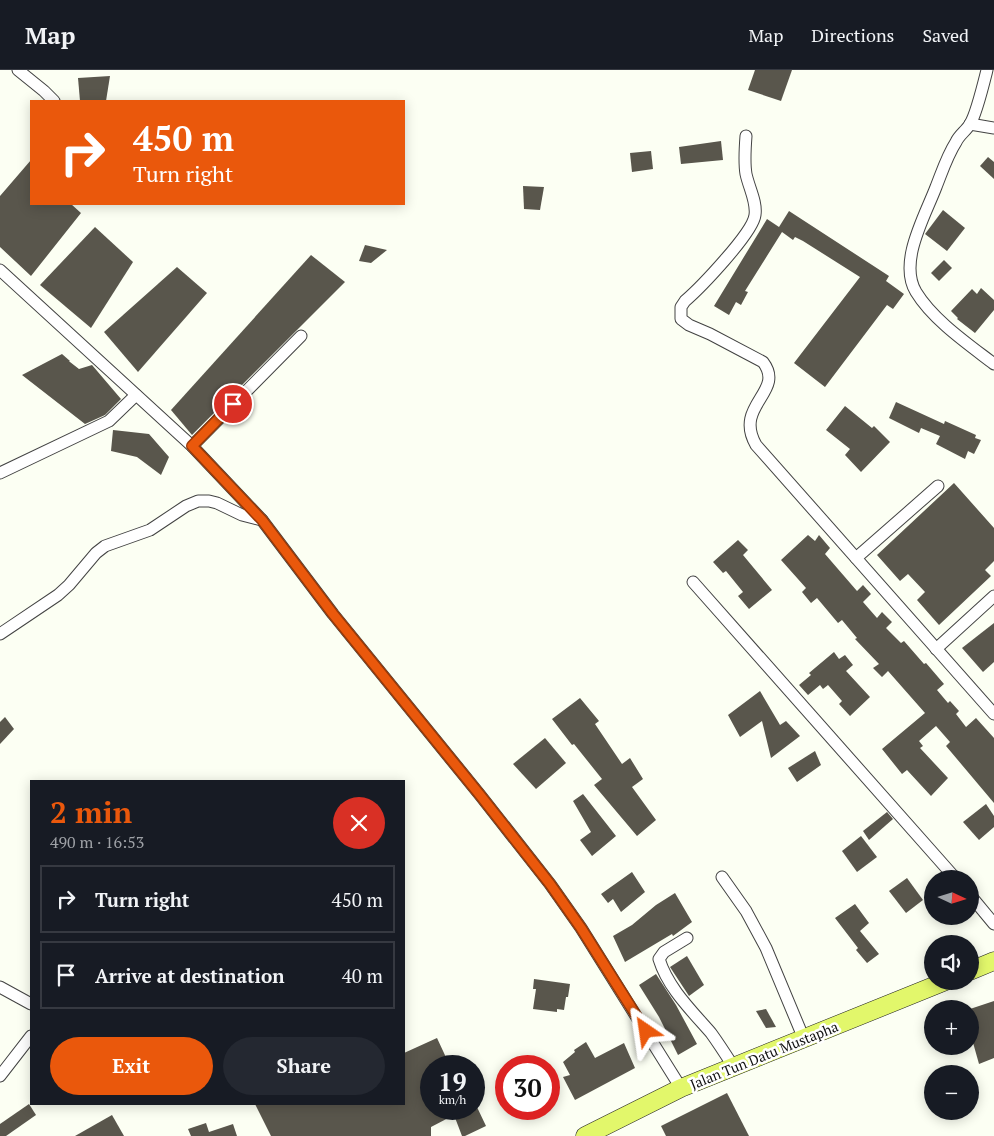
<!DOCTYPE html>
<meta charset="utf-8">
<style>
body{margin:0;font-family:"PT Serif",serif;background:#242831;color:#f1f3f6;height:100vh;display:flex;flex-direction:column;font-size:19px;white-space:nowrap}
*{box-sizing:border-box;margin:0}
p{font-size:16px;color:#9ea1a6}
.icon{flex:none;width:28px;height:28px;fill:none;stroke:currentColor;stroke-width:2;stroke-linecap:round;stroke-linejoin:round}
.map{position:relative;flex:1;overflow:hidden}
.drawer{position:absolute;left:30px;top:710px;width:375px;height:325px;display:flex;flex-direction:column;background:#171b24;border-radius:0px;box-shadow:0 2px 12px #0003}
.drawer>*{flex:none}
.banner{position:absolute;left:30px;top:30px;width:375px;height:105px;border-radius:0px;box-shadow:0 2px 12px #0003;background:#ea580c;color:#fff;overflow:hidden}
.needle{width:32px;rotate:94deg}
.buttons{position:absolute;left:924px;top:800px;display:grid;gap:10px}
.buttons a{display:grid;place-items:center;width:55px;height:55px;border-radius:50%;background:#171b24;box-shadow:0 2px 12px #0003;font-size:25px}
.speed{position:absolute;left:420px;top:985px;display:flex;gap:10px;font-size:25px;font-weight:700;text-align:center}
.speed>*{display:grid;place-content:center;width:65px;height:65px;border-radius:50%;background:#171b24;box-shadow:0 2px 12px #0003;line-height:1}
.speed small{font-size:12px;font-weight:400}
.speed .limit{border:8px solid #d22;background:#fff;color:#111}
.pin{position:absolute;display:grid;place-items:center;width:42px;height:42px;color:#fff;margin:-21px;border:2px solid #fff;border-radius:50%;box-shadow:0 1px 5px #0007}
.me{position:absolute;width:55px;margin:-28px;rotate:328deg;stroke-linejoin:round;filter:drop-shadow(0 0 4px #0008)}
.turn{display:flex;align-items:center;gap:18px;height:105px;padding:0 20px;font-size:22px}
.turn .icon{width:65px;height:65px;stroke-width:2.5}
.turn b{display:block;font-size:35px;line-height:42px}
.round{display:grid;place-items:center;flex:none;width:52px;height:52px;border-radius:26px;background:#242831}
.head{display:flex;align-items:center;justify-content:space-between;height:85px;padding:0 20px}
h1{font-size:30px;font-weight:700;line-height:38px;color:#ea580c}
.button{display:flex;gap:10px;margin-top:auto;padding:10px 20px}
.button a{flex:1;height:58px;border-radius:30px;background:#ea580c;color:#fff;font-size:20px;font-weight:700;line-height:58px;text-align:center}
.button a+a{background:#242831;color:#f1f3f6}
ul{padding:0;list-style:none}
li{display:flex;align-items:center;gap:15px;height:68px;margin:0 10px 8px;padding:0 10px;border:2px solid #363941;border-radius:0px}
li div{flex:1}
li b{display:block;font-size:19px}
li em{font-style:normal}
header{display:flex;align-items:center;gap:30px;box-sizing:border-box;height:70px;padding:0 25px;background:#171b24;border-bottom:1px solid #363941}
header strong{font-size:24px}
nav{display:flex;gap:28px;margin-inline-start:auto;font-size:18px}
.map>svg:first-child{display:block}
</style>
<header>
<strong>Map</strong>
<nav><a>Map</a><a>Directions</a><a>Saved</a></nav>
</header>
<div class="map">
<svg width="994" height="1066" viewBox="0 0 994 1066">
<rect width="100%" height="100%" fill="#fcfff3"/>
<g fill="#59564c">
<path d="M 755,0 L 792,0 L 781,31 L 748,20 Z"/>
<path d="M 110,6 L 106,31 L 80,31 L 78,8 Z"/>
<path d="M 721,71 L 723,90 L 681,94 L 679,77 Z"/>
<path d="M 651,81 L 653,99 L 632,102 L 630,83 Z"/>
<path d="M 988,87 L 994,92 L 994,109 L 980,96 Z"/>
<path d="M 31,90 L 31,134 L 71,134 L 81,143 L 31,206 L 0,177 L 0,126 Z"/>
<path d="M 523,116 L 544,117 L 540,140 L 524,139 Z"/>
<path d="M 943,140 L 965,158 L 947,181 L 925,164 Z"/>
<path d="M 789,141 L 889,206 L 886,211 L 904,224 L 893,239 L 887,235 L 825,317 L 794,293 L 860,207 L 803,171 L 795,167 L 793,170 L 782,162 L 745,221 L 748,222 L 741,235 L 736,232 L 729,245 L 714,236 L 767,149 L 779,157 Z"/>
<path d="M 95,157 L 133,192 L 91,258 L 40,215 Z"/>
<path d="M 365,175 L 387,180 L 371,193 L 359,191 Z"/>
<path d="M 311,185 L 345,212 L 192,365 L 171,340 Z"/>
<path d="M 944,190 L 952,198 L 939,211 L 931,203 Z"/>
<path d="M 177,197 L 207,223 L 138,302 L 104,262 Z"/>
<path d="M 981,218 L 994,230 L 994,240 L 975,263 L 957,249 L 958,248 L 951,241 L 972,219 L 977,224 Z"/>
<path d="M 62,284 L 70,291 L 69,292 L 70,292 L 79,299 L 92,295 L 121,329 L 105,345 L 85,354 L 22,305 Z"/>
<path d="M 896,332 L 944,354 L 945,351 L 976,365 L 975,368 L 981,370 L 974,384 L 968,381 L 965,389 L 936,374 L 940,366 L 921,358 L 919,363 L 889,348 Z"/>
<path d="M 845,336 L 872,358 L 874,356 L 890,372 L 861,402 L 845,385 L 850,379 L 826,360 Z"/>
<path d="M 113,360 L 149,364 L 169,387 L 161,405 L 137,387 L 111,381 Z"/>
<path d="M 954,413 L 994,458 L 994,491 L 985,500 L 991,506 L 939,555 L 917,530 L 925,522 L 908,504 L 900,511 L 877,485 Z"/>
<path d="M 808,465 L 815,471 L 819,465 L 830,478 L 825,484 L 857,521 L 863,515 L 871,524 L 863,532 L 877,548 L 882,542 L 892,552 L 886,558 L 901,573 L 904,571 L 924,594 L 926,593 L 944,614 L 937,620 L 948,633 L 950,631 L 959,641 L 956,644 L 966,657 L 976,648 L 994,668 L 994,733 L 946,676 L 950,672 L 936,656 L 919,671 L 923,676 L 920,678 L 948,708 L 931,726 L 907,700 L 902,704 L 882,679 L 925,643 L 888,601 L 882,607 L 873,598 L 879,594 L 855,569 L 857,568 L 842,550 L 838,553 L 817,528 L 811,533 L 802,522 L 806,518 L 781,490 Z"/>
<path d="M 738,470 L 748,480 L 743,485 L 772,520 L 749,539 L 738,526 L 743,522 L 726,501 L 723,503 L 713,492 Z"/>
<path d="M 994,553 L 994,592 L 983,602 L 962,578 Z"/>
<path d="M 834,582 L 839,589 L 845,585 L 853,595 L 846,601 L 870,627 L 850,646 L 839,634 L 842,631 L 828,615 L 823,619 L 820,615 L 808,625 L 799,615 L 811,605 L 809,603 Z"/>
<path d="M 760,621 L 780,655 L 786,651 L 800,666 L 771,688 L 762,651 L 740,667 L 728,645 Z"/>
<path d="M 580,628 L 599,651 L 595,654 L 622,694 L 630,688 L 643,709 L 632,717 L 656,750 L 637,766 L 594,715 L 602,709 L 574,674 L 572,675 L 552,649 Z"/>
<path d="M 5,647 L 14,659 L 0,674 L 0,652 Z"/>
<path d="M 545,668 L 566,693 L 536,719 L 513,694 Z"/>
<path d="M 815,681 L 821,695 L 797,712 L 788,698 Z"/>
<path d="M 583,724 L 616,766 L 592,786 L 580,770 L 591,762 L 573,731 Z"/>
<path d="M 986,734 L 994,746 L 994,757 L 979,770 L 963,752 Z"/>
<path d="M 887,742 L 893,749 L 869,770 L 863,761 Z"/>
<path d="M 861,766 L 877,787 L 857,802 L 842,781 Z"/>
<path d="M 632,802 L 645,822 L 621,842 L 613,829 L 608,833 L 601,824 Z"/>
<path d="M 907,808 L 923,830 L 906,843 L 889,821 Z"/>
<path d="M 675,823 L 692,852 L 673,866 L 672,864 L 625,892 L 613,866 L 632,855 L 656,835 Z"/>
<path d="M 855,834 L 869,853 L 860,861 L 879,884 L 867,893 L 856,880 L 858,878 L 835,848 Z"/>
<path d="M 687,886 L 704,915 L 689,926 L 670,897 Z"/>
<path d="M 656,904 L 676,935 L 697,974 L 678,985 L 659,947 L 639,915 Z"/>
<path d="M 534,909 L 570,914 L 568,927 L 566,927 L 564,940 L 557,939 L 557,942 L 533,939 L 536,919 L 533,919 Z"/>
<path d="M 994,931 L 994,988 L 979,994 L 970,962 L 970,939 Z"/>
<path d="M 766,939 L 776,957 L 766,958 L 756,941 Z"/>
<path d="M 437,968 L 450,996 L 431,996 L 431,1039 L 474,1039 L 474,1036 L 476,1035 L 486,1056 L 465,1066 L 462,1066 L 454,1045 L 431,1057 L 431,1066 L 271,1066 L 255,1034 L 404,1034 L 404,983 Z"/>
<path d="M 586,972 L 595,988 L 624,973 L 635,998 L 575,1030 L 563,1007 L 570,1005 L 563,992 L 575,982 L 574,980 Z"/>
<path d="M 727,1023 L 749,1066 L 666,1066 L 661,1056 Z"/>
<path d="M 29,1034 L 36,1045 L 6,1066 L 0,1066 L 0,1054 Z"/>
<path d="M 112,1045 L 124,1066 L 75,1066 Z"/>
<path d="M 206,1053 L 209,1062 L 233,1054 L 237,1066 L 191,1066 L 188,1059 Z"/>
</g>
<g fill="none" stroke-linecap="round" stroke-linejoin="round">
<defs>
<g id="street">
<path d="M 18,0 L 44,21 L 54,31"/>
<path d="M 987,0 C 984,12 976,45 970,54 C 966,61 959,65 956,72 C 947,86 942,102 936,117 C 925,146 898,192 916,222 C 933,250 968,274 994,294"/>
<path d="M 970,54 L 994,58"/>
<path d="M 746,66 C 745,79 744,92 746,104 C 749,118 757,132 755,145 C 753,163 700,218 685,231 L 681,237 L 681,249 L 689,255 L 710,264 L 763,292 C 786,322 733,335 756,375 L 994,644"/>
<path d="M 0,200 L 192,376 L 262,450 L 333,544 L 480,725 L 550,814 L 581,858 L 681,1018"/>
<path d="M 192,376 L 301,266"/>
<path d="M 0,403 L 109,351 L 136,325"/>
<path d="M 856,488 L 938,416"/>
<path d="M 693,512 L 956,809"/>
<path d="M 0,564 L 58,525 L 69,515 L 96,483 L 105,476 L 150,460 L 186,436 L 198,431 L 209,431 L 217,433 L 242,445 L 262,450"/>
<path d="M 936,579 L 994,526"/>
<path d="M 722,807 L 746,841 L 766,878 L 804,969"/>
<path d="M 970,825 L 994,854"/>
<path d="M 687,868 L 664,882 L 659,889 C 668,918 691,940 711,963 C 719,974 726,985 733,996"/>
<path d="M 0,917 L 31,934"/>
<path d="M 0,1006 L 31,966"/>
</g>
<g id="primary">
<path d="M 970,901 L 994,891"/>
<path d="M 585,1066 L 681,1018 L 946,911"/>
</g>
</defs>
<use href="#street" stroke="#434343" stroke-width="13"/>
<use href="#primary" stroke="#212121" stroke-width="19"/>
<use href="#street" stroke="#fff" stroke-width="11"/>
<use href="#primary" stroke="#e2f76b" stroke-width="18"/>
</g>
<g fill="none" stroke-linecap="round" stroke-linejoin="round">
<defs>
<path id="route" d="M 233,334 L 192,376 L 262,450 L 333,544 L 480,725 L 550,814 L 581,858 L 646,961"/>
</defs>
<use href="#route" stroke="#983908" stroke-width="12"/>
<use href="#route" stroke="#ea580c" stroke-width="9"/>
</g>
<g text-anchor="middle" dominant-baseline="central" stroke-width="5" stroke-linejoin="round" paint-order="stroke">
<g font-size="14" fill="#101010" stroke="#fff">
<text transform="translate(764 985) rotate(-22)">Jalan Tun Datu Mustapha</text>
</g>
</g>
</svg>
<div class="buttons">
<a><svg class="needle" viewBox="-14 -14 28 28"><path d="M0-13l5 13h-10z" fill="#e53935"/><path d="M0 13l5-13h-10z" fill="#9ea1a6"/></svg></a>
<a><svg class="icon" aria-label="sound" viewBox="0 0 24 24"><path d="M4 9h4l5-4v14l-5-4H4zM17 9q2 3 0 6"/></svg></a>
<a>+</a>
<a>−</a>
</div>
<div class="speed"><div>19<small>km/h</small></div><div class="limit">30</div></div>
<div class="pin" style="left:233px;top:334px;background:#d93025"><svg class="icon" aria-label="arrive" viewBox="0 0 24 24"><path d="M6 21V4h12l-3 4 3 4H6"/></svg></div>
<svg class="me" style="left:646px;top:961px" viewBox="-20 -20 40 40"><path d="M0-17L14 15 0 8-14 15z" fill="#ea580c" stroke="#fff" stroke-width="4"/></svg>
<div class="banner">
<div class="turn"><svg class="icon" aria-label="right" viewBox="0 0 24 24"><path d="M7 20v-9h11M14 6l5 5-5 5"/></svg><div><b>450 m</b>Turn right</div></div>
</div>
<section class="drawer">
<div class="head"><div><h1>2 min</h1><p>490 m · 16:53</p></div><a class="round" style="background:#d93025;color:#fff"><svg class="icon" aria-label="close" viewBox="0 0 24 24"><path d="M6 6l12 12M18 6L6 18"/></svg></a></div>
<ul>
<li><svg class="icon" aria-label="right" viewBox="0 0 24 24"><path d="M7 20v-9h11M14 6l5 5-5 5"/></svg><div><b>Turn right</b></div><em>450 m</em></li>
<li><svg class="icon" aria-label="arrive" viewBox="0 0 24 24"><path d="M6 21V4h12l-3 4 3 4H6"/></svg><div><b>Arrive at destination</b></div><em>40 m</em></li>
</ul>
<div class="button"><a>Exit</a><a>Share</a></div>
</section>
</div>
